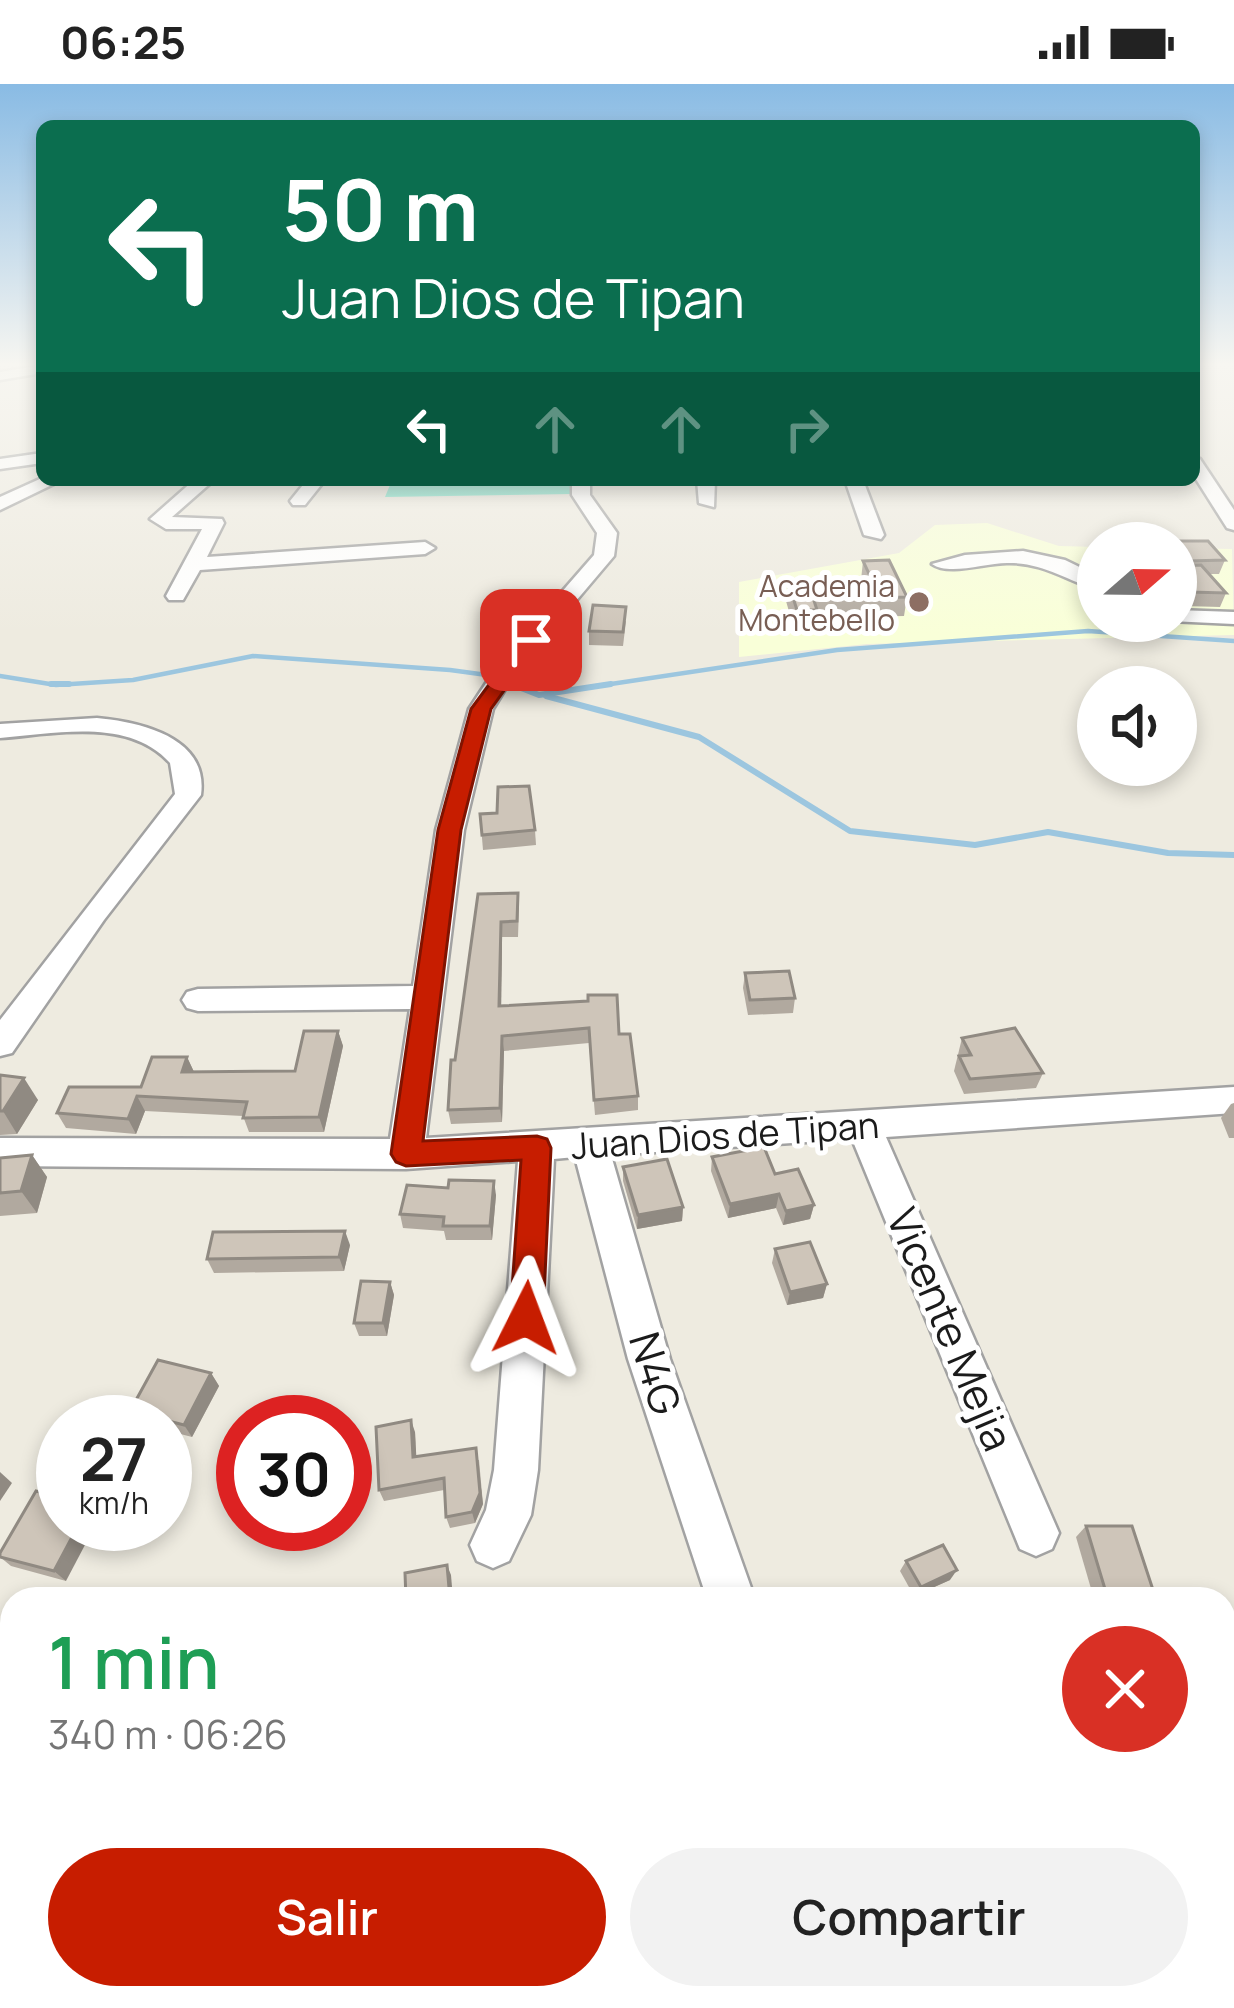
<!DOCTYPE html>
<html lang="es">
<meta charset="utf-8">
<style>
body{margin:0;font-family:Manrope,sans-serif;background:#f2f2f2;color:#222;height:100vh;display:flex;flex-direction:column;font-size:45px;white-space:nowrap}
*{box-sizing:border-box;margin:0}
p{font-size:39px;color:#767676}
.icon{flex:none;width:66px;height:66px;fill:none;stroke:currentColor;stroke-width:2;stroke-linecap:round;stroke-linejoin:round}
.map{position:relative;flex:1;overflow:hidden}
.details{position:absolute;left:0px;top:1503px;width:1236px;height:423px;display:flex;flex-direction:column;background:#fff;border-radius:36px 36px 0 0;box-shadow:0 6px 18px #0003}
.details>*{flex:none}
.guide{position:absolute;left:36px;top:36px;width:1164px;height:366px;border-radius:18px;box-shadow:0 6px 18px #0003;background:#0b6e4f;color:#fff;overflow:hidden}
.needle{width:78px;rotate:70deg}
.controls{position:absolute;left:1077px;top:438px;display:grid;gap:24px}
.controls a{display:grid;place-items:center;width:120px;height:120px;border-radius:50%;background:#fff;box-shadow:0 6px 18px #0003;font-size:60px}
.speed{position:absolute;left:36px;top:1311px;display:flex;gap:24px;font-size:60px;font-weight:700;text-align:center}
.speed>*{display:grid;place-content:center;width:156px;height:156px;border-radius:50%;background:#fff;box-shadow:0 6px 18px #0003;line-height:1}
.speed small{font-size:30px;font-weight:400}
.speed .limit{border:18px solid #d22;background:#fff;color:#111}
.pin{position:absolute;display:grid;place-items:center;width:102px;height:102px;color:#fff;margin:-51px;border-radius:24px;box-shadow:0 6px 18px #0006}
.me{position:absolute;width:132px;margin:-66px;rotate:3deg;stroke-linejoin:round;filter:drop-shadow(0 0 9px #0008)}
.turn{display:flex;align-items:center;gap:42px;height:252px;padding:0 48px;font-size:54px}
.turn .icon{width:156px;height:156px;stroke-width:2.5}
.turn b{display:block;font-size:84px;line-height:102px}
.lanes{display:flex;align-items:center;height:114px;padding:0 48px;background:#0003;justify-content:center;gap:60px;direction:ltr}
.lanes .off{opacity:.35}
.round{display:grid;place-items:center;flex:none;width:126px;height:126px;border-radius:63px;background:#f2f2f2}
.overview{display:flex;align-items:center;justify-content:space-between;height:204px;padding:0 48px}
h1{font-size:72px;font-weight:600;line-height:90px;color:#1e9e55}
.button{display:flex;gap:24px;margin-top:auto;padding:24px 48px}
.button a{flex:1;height:138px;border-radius:72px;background:#c71d00;color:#fff;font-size:48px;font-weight:600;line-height:138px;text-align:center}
.button a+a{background:#f2f2f2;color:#222}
.status{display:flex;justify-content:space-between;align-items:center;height:84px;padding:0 60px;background:#fff;direction:ltr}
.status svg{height:33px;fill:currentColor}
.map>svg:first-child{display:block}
</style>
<div class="status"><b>06:25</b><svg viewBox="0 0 49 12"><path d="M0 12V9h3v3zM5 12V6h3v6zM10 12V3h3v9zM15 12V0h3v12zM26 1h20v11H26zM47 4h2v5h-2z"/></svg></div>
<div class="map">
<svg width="1234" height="1924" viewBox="0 0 1234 1924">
<rect width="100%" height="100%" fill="#eeebe0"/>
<path fill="#f9ffd8" d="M 987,439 L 1059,462 L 1098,463 L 1098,537 L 1176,537 L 1176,464 L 1232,465 L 1234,551 L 867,560 L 739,573 L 739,498 L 899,469 L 935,441 Z"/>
<path fill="#77e4ca" d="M 392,396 L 572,396 L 572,410 L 385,413 Z"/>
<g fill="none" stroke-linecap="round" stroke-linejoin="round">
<g stroke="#9cc6df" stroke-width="4.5">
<path d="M 0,592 L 56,601 L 133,596 L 253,572 L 450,586 L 487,591 L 519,603"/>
<path d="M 591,603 L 837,566 L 1088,547 L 1234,557"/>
</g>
<g stroke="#9cc6df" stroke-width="6">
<path d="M 51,600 L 69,600"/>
<path d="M 511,600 L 539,611 L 611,600"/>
<path d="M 546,612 L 699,653 L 850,747 L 975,761 L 1048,748 L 1168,769 L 1234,771"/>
</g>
<defs>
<g id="minor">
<path d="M 42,281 L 42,289 L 0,296 L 0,288 Z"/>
<path d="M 42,369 L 42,379 L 0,385 L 0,375 Z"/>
<path d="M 1194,374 L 1200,375 L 1234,426 L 1234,446 L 1227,444 L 1194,392 Z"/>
<path d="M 42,394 L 62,396 L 0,426 L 0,413 Z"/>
<path d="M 194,396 L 214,396 L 172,433 L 222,435 L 224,439 L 207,473 L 425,458 L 435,464 L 425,470 L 200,486 L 183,516 L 169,516 L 166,512 L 202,445 L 166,445 L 150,435 Z"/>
<path d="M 307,396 L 325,396 L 305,421 L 293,421 L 290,417 Z"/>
<path d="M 572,396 L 590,396 L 590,411 L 617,449 L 614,472 L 515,589 L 493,625 L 464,746 L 426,1054 L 1234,1003 L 1234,1029 L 886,1053 L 1059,1449 L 1052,1465 L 1036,1472 L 1020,1465 L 852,1055 L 611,1071 L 670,1275 L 755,1515 L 707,1515 L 628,1275 L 575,1073 L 554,1075 L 538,1386 L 531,1431 L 509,1477 L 493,1484 L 477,1477 L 470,1461 L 486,1426 L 494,1386 L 518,1077 L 406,1085 L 0,1082 L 0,1054 L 390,1055 L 410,925 L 198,927 L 187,924 L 182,916 L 187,908 L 198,905 L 413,902 L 436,746 L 469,625 L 498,581 L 594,471 L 597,449 L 572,411 Z"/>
<path d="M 697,396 L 715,396 L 714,423 L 699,419 Z"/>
<path d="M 845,396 L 863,396 L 884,451 L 881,455 L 864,451 Z"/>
<path d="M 1023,467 L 1065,476 L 1098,492 L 1098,506 C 1066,496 1042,478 1007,479 C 985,479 949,492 932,480 L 965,471 Z"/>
<path d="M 1176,526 L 1234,528 L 1234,540 L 1170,537 L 1176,537 Z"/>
<path d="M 97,634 C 140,638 209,653 201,711 L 104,836 L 12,969 L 0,972 L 0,936 L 175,710 L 170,679 C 128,633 56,650 0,654 L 0,640 Z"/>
<path d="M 819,1914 L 877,1914 L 880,1924 L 822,1924 Z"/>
</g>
</defs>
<use href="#minor" stroke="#a2a2a2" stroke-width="5"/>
<use href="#minor" fill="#fff" fill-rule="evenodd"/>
</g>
<g fill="#b1a99f">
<path d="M 1171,457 L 1208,457 L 1225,476 L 1219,490 L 1209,490 L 1226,509 L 1220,523 L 1184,522 L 1176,512 L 1176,459 L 1170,459 Z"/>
<path d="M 863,477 L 907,513 L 904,532 L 816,534 L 815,544 L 794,545 L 786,517 L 788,498 L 861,496 Z"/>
<path d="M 626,537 L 623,562 L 589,561 L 589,547 Z"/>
<path d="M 480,730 L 535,746 L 536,761 L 483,766 Z"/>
<path d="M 478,810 L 519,824 L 518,853 L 502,853 L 501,922 L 619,950 L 638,1012 L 638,1026 L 595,1031 L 589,959 L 504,967 L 502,1038 L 451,1040 L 448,1026 Z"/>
<path d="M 745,889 L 795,914 L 793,929 L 748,931 L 743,904 Z"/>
<path d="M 338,947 L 343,962 L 324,1048 L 249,1048 L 243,1032 L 145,1027 L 136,1050 L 66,1044 L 57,1029 L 141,1003 L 187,973 L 194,988 L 295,987 Z"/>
<path d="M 962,954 L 1043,989 L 1036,1004 L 964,1010 L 954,987 Z"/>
<path d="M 0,991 L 38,1016 L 17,1050 L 0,1051 Z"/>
<path d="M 1234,1019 L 1234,1054 L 1229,1054 L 1221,1034 L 1231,1020 Z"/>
<path d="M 32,1071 L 47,1093 L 37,1129 L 0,1132 L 0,1074 Z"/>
<path d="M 712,1073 L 775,1090 L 814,1121 L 810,1135 L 783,1141 L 776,1124 L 728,1134 L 711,1087 Z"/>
<path d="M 623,1083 L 683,1123 L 682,1137 L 637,1145 L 623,1097 Z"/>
<path d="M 496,1111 L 492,1156 L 446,1156 L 444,1147 L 403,1144 L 400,1130 Z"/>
<path d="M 350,1161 L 344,1187 L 214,1189 L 207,1175 Z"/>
<path d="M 775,1165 L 827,1200 L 823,1214 L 787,1221 L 772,1179 Z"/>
<path d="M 390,1198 L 394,1211 L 387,1252 L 359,1252 L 354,1239 Z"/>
<path d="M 211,1289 L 219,1302 L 192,1353 L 165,1346 L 165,1338 L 138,1338 L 130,1327 Z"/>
<path d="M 415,1348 L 416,1373 L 479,1376 L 483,1420 L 475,1439 L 450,1444 L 446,1433 L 444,1406 L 384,1417 L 379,1406 Z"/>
<path d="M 63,1414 L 66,1497 L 11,1482 L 0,1473 Z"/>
<path d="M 1086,1442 L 1156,1515 L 1094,1515 L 1076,1453 Z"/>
<path d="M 906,1477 L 950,1496 L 914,1512 L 900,1487 Z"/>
</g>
<g fill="#908a82">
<path d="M 501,838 L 502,853 L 501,937 L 499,922 Z"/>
<path d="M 338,947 L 343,962 L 324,1048 L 319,1033 Z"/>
<path d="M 502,952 L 504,967 L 502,1038 L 500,1024 Z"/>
<path d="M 187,973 L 194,988 L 182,988 Z"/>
<path d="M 24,994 L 38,1016 L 17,1050 L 3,1027 Z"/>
<path d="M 137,1012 L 145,1027 L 136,1050 L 128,1035 Z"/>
<path d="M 32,1071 L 47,1093 L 37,1129 L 21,1107 Z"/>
<path d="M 494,1097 L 496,1111 L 492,1156 L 490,1142 Z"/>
<path d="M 779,1110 L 776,1124 L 728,1134 L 730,1120 Z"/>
<path d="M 814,1121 L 810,1135 L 783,1141 L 786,1127 Z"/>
<path d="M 683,1123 L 682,1137 L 637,1145 L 638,1131 Z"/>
<path d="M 345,1147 L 350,1161 L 344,1187 L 339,1173 Z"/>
<path d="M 390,1198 L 394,1211 L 387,1252 L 383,1239 Z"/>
<path d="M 827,1200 L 823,1214 L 787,1221 L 790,1208 Z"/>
<path d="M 211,1289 L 219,1302 L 192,1353 L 184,1341 Z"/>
<path d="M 411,1336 L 415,1348 L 417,1385 L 413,1373 Z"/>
<path d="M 476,1364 L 483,1420 L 475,1439 L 472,1428 Z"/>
<path d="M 0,1388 L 12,1399 L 0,1417 Z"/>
<path d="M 79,1440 L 96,1440 L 66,1497 L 54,1487 Z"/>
<path d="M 447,1481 L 451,1491 L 453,1515 L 450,1515 Z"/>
<path d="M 957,1486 L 950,1496 L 914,1512 L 921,1503 Z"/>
</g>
<g fill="#cec5b9" stroke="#908a82" stroke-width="3">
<path d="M 1171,457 L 1208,457 L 1225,476 L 1187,477 L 1176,464 L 1176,459 Z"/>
<path d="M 889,476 L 907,513 L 814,515 L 809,501 L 817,526 L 797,526 L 788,498 L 872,496 L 863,477 Z"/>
<path d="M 1201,481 L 1226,509 L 1189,508 L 1176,492 L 1176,482 Z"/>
<path d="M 593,521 L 626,523 L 623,548 L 589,547 Z"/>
<path d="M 529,702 L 535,746 L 482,751 L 480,730 L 497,729 L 498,703 Z"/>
<path d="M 518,809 L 517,837 L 501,838 L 499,922 L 588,917 L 588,911 L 617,911 L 619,950 L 630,950 L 638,1012 L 594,1016 L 589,944 L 502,952 L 500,1024 L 448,1026 L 451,976 L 455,976 L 478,810 Z"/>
<path d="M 789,887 L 795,914 L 750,916 L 745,889 Z"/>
<path d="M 1015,944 L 1043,989 L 970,995 L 959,972 L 971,971 L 962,954 Z"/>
<path d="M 304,947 L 338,947 L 319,1033 L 243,1034 L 247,1018 L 137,1012 L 128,1035 L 57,1029 L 69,1003 L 141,1003 L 152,973 L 187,973 L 182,988 L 295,987 Z"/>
<path d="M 0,991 L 24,994 L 3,1027 L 0,1027 Z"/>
<path d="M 764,1063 L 775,1090 L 798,1085 L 814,1121 L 786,1127 L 779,1110 L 730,1120 L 712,1073 Z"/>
<path d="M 32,1071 L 21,1107 L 0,1109 L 0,1074 Z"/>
<path d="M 667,1075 L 683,1123 L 638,1131 L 623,1083 Z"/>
<path d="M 449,1096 L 494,1097 L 490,1142 L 443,1142 L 444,1133 L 400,1130 L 407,1101 L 448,1104 Z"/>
<path d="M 345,1147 L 339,1173 L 207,1175 L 213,1148 Z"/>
<path d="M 810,1158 L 827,1200 L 790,1208 L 775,1165 Z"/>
<path d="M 361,1197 L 390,1198 L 383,1239 L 354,1239 Z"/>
<path d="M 158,1276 L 211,1289 L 184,1341 L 130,1327 Z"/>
<path d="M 411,1336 L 413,1373 L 476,1364 L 480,1409 L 472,1428 L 446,1433 L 444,1394 L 379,1406 L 376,1343 Z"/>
<path d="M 36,1407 L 63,1414 L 63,1440 L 79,1440 L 54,1487 L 0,1473 L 0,1469 Z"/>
<path d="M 1086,1442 L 1132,1442 L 1156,1515 L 1108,1515 Z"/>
<path d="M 943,1461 L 957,1486 L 921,1503 L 906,1477 Z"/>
<path d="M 447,1481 L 450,1515 L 406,1515 L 405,1489 Z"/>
</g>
<linearGradient id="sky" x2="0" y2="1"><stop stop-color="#89bbe4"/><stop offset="0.51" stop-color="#f7f6f1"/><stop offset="1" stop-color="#f7f6f1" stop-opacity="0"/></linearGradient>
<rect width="1234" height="550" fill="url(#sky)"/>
<path fill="#c71d00" stroke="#811300" stroke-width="3" d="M 525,552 L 540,556 L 491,625 L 461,746 L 423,1057 L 537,1052 L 547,1055 L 551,1064 L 543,1234 L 538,1244 L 526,1249 L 515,1244 L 510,1234 L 521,1076 L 406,1082 L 396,1078 L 391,1070 L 438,746 L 471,625 Z"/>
<circle fill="#8d6e63" stroke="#fff" stroke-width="4.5" cx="919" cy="518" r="12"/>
<g text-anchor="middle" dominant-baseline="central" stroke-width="10" stroke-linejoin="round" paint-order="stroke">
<g font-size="30" fill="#785e54" stroke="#fff" text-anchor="end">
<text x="895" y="501">Academia<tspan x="895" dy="34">Montebello</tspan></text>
</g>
<g font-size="36" fill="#1b1b1b" stroke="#fff">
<text transform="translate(725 1051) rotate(-4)">Juan Dios de Tipan</text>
</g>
<g font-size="42" fill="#1b1b1b" stroke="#fff">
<text transform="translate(951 1245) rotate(67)">Vicente Mejia</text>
<text transform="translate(656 1289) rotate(73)">N4G</text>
</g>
</g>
</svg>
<div class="controls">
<a><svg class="needle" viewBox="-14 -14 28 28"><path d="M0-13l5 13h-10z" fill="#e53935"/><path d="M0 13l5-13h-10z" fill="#767676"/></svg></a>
<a><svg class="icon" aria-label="sound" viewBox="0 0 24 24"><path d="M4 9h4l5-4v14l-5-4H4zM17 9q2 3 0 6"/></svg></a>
</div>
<div class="speed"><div>27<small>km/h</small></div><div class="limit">30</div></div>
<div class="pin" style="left:531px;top:556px;background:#d93025"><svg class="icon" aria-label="arrive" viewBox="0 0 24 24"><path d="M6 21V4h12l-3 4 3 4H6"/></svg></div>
<svg class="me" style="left:526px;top:1234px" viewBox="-20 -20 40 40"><path d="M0-17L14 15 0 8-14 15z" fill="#c71d00" stroke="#fff" stroke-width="4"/></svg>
<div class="guide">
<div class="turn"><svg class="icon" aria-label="left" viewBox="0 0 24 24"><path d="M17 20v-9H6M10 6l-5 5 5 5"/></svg><div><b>50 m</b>Juan Dios de Tipan</div></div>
<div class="lanes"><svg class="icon" aria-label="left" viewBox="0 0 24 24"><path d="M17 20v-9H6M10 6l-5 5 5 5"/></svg><svg class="icon off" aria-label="ahead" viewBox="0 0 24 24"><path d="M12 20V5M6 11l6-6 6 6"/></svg><svg class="icon off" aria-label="ahead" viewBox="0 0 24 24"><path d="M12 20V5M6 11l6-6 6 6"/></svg><svg class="icon off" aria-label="right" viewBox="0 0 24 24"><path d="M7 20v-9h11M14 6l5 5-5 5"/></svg></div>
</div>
<section class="details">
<div class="overview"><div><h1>1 min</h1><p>340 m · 06:26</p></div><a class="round" style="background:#d93025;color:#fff"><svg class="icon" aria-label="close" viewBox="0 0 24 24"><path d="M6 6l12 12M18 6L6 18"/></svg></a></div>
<div class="button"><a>Salir</a><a>Compartir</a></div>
</section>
</div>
